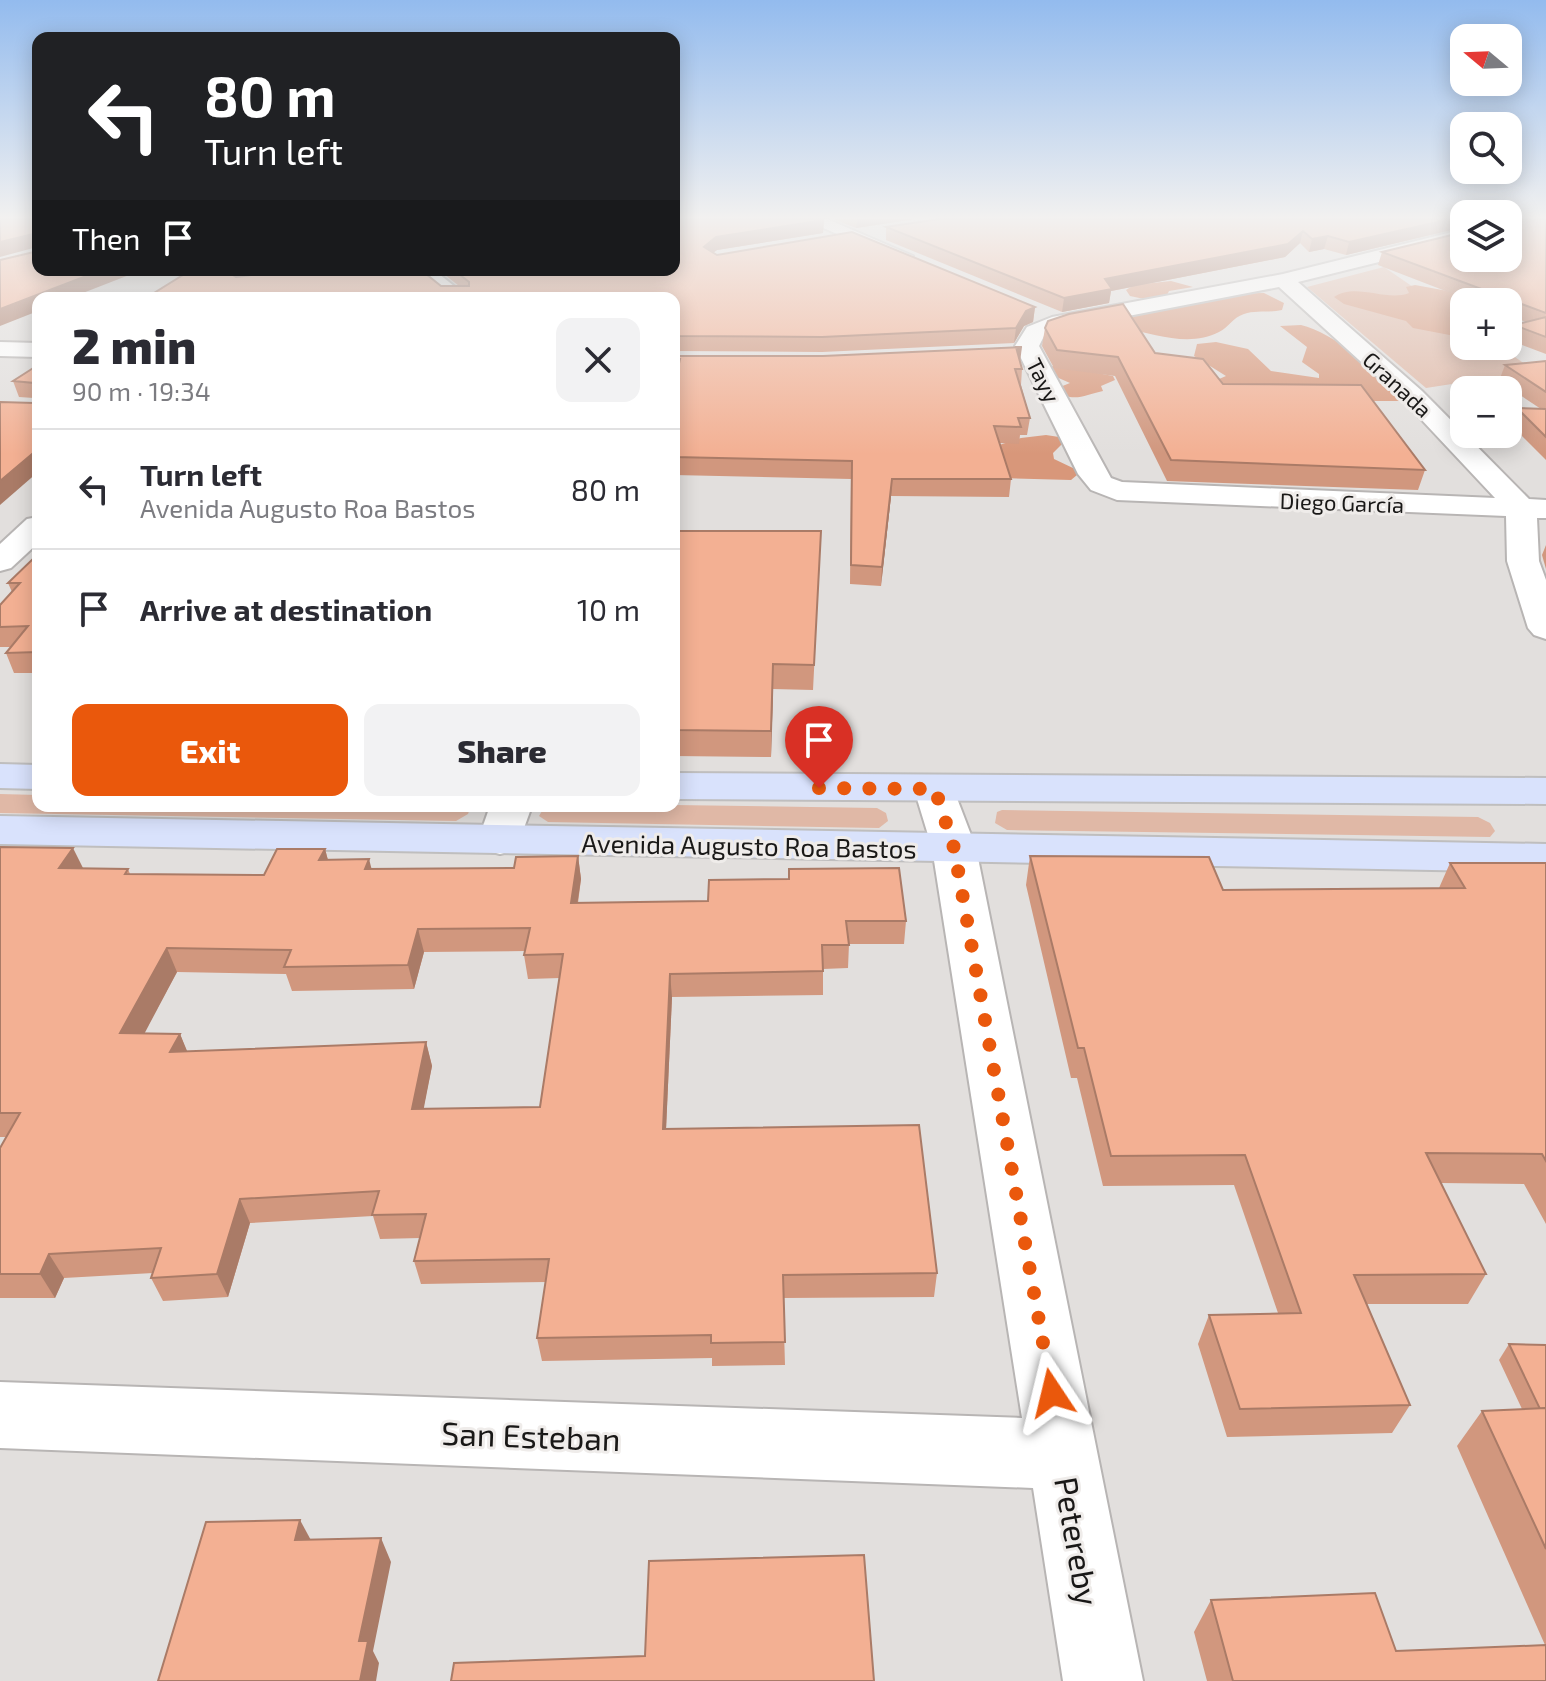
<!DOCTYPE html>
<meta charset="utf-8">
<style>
body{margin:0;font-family:"Exo 2",sans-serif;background:#f2f2f3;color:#2b2b33;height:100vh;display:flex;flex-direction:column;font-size:30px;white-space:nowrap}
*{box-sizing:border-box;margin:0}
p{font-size:26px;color:#7c7c81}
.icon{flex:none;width:44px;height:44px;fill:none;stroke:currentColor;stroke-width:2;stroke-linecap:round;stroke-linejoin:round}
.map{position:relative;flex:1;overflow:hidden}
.sheet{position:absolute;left:32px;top:292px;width:648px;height:520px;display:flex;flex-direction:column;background:#fff;border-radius:16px;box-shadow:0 4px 20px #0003}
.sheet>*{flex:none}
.banner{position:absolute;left:32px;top:32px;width:648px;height:244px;border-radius:16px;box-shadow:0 4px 20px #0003;background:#202124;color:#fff;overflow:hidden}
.needle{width:52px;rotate:289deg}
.buttons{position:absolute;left:1450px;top:24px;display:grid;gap:16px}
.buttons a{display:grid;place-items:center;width:72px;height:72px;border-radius:16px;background:#fff;box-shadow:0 4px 20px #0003;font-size:40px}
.pin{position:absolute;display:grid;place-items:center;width:68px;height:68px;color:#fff;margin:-82px -34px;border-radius:50% 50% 50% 0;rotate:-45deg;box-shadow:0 0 8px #0007}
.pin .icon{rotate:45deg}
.me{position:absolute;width:88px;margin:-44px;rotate:350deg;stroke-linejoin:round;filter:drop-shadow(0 0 6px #0008)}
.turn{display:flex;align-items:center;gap:28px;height:168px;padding:0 40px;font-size:36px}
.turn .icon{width:104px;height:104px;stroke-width:2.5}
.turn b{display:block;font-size:56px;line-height:68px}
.then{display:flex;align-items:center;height:76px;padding:0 40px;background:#0003;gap:16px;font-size:30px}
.round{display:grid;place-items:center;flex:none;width:84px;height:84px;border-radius:16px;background:#f2f2f3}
.headline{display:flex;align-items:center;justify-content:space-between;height:136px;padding:0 40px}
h1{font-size:48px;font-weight:800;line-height:60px}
.cta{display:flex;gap:16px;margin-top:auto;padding:16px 40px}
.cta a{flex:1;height:92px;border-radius:16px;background:#ea580c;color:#fff;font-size:32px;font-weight:800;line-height:92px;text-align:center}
.cta a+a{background:#f2f2f3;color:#2b2b33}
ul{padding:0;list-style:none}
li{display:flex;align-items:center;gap:24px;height:120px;padding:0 40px;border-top:2px solid #e1e1e2}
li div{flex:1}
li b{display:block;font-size:30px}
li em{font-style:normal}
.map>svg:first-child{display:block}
</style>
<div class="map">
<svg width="1546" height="1681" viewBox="0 0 1546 1681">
<rect width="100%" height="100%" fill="#e2dfdd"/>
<g fill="#e0b8a6">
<path d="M 1384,267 L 1464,322 L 1464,346 L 1499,346 L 1535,371 L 1426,388 L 1307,287 Z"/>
<path d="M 0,794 L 38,795 L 38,806 L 470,808 L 468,814 L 456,821 L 0,813 Z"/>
<path d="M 674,805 L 877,808 L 886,813 L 888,821 L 879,828 L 548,822 L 539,816 L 545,806 Z"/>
<path d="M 1002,810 L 1478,817 L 1490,823 L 1495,831 L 1490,837 L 1007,830 L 995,823 L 997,812 Z"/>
</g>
<g fill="#d8977a">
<path d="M 1171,281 L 1193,287 L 1169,291 L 1166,297 L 1149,300 L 1130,296 L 1126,290 L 1134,285 Z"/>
<path d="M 1415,285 L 1508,302 L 1464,302 L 1464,337 L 1460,337 L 1413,328 L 1406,321 L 1344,304 L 1334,297 C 1356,282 1386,302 1409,293 L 1406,287 Z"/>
<path d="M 1264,293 L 1284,303 L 1282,310 C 1270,313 1256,310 1244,314 C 1232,318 1229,327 1219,332 C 1191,347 1155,335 1126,328 L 1123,318 L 1171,308 L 1204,294 Z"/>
<path d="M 1301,325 C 1333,332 1382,373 1400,401 L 1312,401 L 1212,382 L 1226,376 L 1194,356 L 1197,344 L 1216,342 L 1248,349 L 1271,371 L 1319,378 L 1319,374 L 1302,362 L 1307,347 L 1280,326 Z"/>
<path d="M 1055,365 L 1113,376 L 1115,380 L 1101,386 L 1103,391 C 1084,395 1072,404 1055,389 L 1070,383 L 1054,376 L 1049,368 Z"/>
<path d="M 1046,435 L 1059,437 L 1063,443 L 1053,453 L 1054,459 L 1075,469 L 1077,475 L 1071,480 L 999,478 L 993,447 L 1021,438 Z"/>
</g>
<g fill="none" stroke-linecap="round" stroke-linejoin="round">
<defs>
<g id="minor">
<path d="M 803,219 L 827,219 L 913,256 L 910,260 L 896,260 Z"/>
<path d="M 1464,229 L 1464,241 L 1298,282 L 1422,391 L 1529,499 L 1546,500 L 1546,518 L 1537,518 L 1539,561 L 1546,580 L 1546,639 L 1534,635 L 1528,628 L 1507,561 L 1506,516 L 1117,500 L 1091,490 L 1078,474 L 1015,346 L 1027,327 L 1052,317 L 1283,274 ZM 1279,287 L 1404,401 L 1495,498 L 1122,482 L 1111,478 L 1039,346 L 1044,336 L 1066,328 Z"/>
<path d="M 411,270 L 434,270 L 469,298 L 445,298 Z"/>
<path d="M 0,342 L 38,343 L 38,357 L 0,356 Z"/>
<path d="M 38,517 L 38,543 L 11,568 L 0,571 L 0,544 L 27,519 Z"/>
<path d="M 935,776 L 950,780 L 976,848 L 1143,1681 L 1063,1681 L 1033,1488 L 0,1448 L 0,1382 L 1022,1418 L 932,848 L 914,789 L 920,780 Z"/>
<path d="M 490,806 L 532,806 L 516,850 L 500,854 L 484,850 L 478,840 Z"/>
</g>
<g id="major">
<path d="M 0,764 L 38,765 L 38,789 L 0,788 Z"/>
<path d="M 674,773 L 1546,778 L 1546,804 L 674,799 Z"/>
<path d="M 0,816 L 1546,844 L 1546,872 L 0,844 Z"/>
</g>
</defs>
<use href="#minor" stroke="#b8b5b4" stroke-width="4"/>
<use href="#major" stroke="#bfbebe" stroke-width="4"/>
<use href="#minor" fill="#fff" fill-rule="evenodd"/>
<use href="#major" fill="#d9e2fc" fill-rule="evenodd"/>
</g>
<g fill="#d1977e" fill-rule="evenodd">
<path d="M 674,219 L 824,220 L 823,233 L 717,250 L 713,252 L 717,255 L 1035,307 L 1033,322 L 1024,326 L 1014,343 L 822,352 L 674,351 L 674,298 L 146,298 L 191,270 L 261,270 L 239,273 L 235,276 L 441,286 L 459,286 L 439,270 L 674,270 Z"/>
<path d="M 833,219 L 915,219 L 856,228 Z"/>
<path d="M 1464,219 L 1464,227 L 1346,255 L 1324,249 L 1309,252 L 1300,243 L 1285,257 L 1111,291 L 1109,303 L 1062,312 L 886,240 L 886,227 Z"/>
<path d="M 1513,219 L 1546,219 L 1546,354 L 1509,340 L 1514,325 L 1526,322 L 1508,315 L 1508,302 L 1474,302 L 1378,265 L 1382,252 Z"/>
<path d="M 1045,328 L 1155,353 L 1223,384 L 1425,470 L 1418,490 L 1167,481 L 1115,376 L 1054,368 L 1042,346 Z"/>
<path d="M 674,356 L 1020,362 L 1022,369 L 1021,385 L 1030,418 L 1027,435 L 1020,435 L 1019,444 L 1000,443 L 1011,479 L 1009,497 L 891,496 L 881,586 L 850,584 L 851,479 L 674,475 L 674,385 L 677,374 L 674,374 Z"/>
<path d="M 1546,361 L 1546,460 L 1511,425 L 1517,408 L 1541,409 L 1499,381 L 1505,365 Z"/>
<path d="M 38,365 L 34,403 L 34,398 L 19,397 L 13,381 Z"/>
<path d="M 674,531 L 821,531 L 813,690 L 773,689 L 771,757 L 674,756 Z"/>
<path d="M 1546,545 L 1546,569 L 1542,555 Z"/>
<path d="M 38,554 L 38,673 L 14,673 L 6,653 L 11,647 L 0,647 L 0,605 L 12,592 L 8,583 Z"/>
<path d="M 0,847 L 83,869 L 128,869 L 130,874 L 264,875 L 325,849 L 328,860 L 372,869 L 514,868 L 578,856 L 581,879 L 578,903 L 906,921 L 904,944 L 849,944 L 848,968 L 823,969 L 823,995 L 672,997 L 666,1129 L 937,1273 L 934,1297 L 783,1298 L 785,1365 L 712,1366 L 712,1358 L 542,1361 L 537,1338 L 546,1282 L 421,1284 L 414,1261 L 420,1238 L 380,1239 L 373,1216 L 250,1223 L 228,1297 L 163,1301 L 151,1278 L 153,1273 L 64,1278 L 55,1298 L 0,1298 L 0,1148 L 6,1137 L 0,1137 ZM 525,951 L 524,955 L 528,979 L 560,978 L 540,1107 L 423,1109 L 432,1066 L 426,1042 L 187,1052 L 180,1034 L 144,1033 L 177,972 L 286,974 L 292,991 L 414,989 L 424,952 Z"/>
<path d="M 1030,856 L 1223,890 L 1439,888 L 1450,863 L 1546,863 L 1546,1224 L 1524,1184 L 1441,1183 L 1486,1274 L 1468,1304 L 1367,1304 L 1410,1405 L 1392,1433 L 1227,1437 L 1198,1344 L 1209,1315 L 1278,1313 L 1234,1185 L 1103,1186 L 1077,1078 L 1071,1078 L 1026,885 Z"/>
<path d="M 1509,1344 L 1546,1345 L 1546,1681 L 1207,1681 L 1194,1632 L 1211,1600 L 1396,1651 L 1545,1645 L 1457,1446 L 1482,1411 L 1522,1409 L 1499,1360 Z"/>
</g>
<g fill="#aa7b67">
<path d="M 857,219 L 915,219 L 856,228 Z"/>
<path d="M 1451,219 L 1464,219 L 1464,227 L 1346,255 L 1349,242 Z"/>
<path d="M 824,220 L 823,233 L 717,250 L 704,260 L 704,247 L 716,237 Z"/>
<path d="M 1303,231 L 1300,243 L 1285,257 L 1111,291 L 1109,303 L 1062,312 L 1064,298 L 1105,279 Z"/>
<path d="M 33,234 L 37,247 L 0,257 L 0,242 Z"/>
<path d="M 1328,236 L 1324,249 L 1309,252 L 1312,239 Z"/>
<path d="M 102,270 L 142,270 L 70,298 L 38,298 L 38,311 L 0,326 L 0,309 Z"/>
<path d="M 223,270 L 261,270 L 239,273 L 226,283 Z"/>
<path d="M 1035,307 L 1033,322 L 1024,326 L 1014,343 L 1016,328 L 1026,311 Z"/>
<path d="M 1016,347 L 1022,347 L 1020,362 Z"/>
<path d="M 38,449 L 38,472 L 0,505 L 0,481 Z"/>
<path d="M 892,479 L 891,496 L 881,586 L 882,567 Z"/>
<path d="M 773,664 L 773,689 L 771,757 L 771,731 Z"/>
<path d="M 73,848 L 84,870 L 59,868 Z"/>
<path d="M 325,849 L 331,872 L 319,860 Z"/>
<path d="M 578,856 L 581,879 L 574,926 L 571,903 Z"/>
<path d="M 369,859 L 375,882 L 365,869 Z"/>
<path d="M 418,929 L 424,952 L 414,989 L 408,965 Z"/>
<path d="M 167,948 L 177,972 L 132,1057 L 120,1033 Z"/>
<path d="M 670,974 L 672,997 L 665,1152 L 663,1129 Z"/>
<path d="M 180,1034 L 190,1058 L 170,1052 Z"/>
<path d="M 426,1042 L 432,1066 L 419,1133 L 412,1109 Z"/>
<path d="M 240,1199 L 250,1223 L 228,1297 L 217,1274 Z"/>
<path d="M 49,1254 L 64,1278 L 55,1298 L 40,1274 Z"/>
<path d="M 300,1520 L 313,1544 L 295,1540 Z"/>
<path d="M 381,1538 L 391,1562 L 373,1651 L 379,1663 L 376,1681 L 360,1681 L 359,1641 Z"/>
</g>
<g fill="#f3b093" stroke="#aa7b67" stroke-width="2" fill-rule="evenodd">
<path d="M 0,219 L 38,219 L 38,270 L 102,270 L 0,309 L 0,260 L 34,252 L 37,237 L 33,234 L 0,242 Z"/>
<path d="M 674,219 L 821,219 L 824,220 L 716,237 L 704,247 L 717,255 L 852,232 L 1035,307 L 1026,311 L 1016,328 L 822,337 L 674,336 L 674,298 L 146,298 L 191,270 L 224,270 L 236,277 L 290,270 L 421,270 L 441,286 L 469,286 L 469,282 L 454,270 L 674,270 Z"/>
<path d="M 939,219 L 1451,219 L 1349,242 L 1328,236 L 1312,239 L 1303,231 L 1288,244 L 1105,279 L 1112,289 L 1064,298 L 886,227 Z"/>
<path d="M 1508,219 L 1546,219 L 1546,313 L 1382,252 L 1464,232 L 1464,258 L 1508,258 Z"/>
<path d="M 1123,304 L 1155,353 L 1203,359 L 1223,384 L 1361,385 L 1425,470 L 1171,460 L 1118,357 L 1057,350 L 1045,328 L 1048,321 L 1069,314 Z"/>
<path d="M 1546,317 L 1546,337 L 1514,325 Z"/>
<path d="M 1016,347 L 1022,369 L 1015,369 L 1030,418 L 1018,418 L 1021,427 L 994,426 L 1011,479 L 892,479 L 882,567 L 851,565 L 852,461 L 674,457 L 674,385 L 680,359 L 674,359 L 674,356 L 823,356 L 1022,347 Z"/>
<path d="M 1546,361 L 1546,392 L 1505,365 Z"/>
<path d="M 38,365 L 38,449 L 0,481 L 0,402 L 34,403 L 34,383 L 13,381 Z"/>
<path d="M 1517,408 L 1546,409 L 1546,437 Z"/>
<path d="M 674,531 L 821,531 L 814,665 L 773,664 L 771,731 L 674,730 Z"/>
<path d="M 38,554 L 38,652 L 6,653 L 28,626 L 0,627 L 0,605 L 20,583 L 8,583 Z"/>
<path d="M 0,847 L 73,848 L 59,868 L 128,869 L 125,874 L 264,875 L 277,849 L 325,849 L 319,860 L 369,859 L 365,869 L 514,868 L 516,857 L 578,856 L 571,903 L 708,901 L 709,880 L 789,879 L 789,869 L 899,868 L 906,921 L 846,921 L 849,945 L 822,945 L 823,971 L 670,974 L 663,1129 L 919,1125 L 937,1273 L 783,1275 L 785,1342 L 711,1343 L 711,1335 L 537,1338 L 549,1259 L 414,1261 L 426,1214 L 372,1215 L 379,1191 L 240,1199 L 217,1274 L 151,1278 L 161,1248 L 49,1254 L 40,1274 L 0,1274 L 0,1148 L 20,1113 L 0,1113 ZM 530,928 L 524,955 L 563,954 L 540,1107 L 412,1109 L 426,1042 L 170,1052 L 180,1034 L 120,1033 L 167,948 L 291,950 L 284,967 L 408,965 L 418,929 Z"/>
<path d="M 1030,856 L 1209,857 L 1223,890 L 1465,888 L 1450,863 L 1546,863 L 1546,1161 L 1542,1154 L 1426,1153 L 1486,1274 L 1354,1275 L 1410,1405 L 1240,1409 L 1209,1315 L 1301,1313 L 1245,1155 L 1111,1156 L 1084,1048 L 1078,1048 Z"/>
<path d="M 1509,1344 L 1546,1345 L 1546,1408 L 1540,1409 Z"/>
<path d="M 1546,1408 L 1546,1549 L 1482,1411 Z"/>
<path d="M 300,1520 L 295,1540 L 381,1538 L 359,1641 L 368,1641 L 360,1681 L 158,1681 L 206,1522 Z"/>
<path d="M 864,1555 L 874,1681 L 451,1681 L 454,1663 L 645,1656 L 649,1561 Z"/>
<path d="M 1375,1593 L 1396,1651 L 1546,1645 L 1546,1681 L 1233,1681 L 1211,1600 Z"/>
</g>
<linearGradient id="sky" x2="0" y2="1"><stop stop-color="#93bbee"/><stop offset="0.48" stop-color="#f2f1f0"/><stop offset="1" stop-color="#f2f1f0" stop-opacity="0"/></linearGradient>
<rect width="1546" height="454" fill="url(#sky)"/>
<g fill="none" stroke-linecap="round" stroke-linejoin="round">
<path stroke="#ea580c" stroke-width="14" stroke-dasharray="0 25.2" d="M 819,788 L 935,789 L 954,848 L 1052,1393"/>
</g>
<g text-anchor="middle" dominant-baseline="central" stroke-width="6" stroke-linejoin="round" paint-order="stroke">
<g font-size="22" fill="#191817" stroke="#efecea">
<text transform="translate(1044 380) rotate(63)">Tayy</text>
<text transform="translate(1398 384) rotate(43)">Granada</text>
<text transform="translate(1342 502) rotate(2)">Diego García</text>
</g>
<g font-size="26" fill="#191817" stroke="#efecea">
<text transform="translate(749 845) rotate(1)">Avenida Augusto Roa Bastos</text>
</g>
<g font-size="32" fill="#191817" stroke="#efecea">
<text transform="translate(531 1435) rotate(2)">San Esteban</text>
<text transform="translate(1078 1541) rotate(80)">Petereby</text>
</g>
</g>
</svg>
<div class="buttons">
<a><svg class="needle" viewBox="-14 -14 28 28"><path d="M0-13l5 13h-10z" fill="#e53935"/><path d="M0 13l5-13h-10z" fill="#7c7c81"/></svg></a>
<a><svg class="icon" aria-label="search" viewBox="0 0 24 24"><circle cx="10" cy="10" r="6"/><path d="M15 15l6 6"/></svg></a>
<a><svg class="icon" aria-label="layers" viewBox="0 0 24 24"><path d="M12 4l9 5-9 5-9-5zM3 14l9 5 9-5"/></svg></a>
<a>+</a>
<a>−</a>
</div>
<div class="pin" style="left:819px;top:788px;background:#d93025"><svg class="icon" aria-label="arrive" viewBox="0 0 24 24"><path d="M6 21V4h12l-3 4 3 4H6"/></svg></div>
<svg class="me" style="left:1052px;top:1393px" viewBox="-20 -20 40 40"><path d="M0-17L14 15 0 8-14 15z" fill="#ea580c" stroke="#fff" stroke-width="4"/></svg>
<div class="banner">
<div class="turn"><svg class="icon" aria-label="left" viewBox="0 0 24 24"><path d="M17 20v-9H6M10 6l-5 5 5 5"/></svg><div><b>80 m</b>Turn left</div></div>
<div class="then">Then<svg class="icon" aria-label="arrive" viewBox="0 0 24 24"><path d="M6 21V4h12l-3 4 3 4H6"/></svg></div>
</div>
<section class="sheet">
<div class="headline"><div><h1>2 min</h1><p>90 m · 19:34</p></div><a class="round"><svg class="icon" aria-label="close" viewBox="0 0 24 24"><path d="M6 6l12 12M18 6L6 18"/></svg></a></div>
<ul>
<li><svg class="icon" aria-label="left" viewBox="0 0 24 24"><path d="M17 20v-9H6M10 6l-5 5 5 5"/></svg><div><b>Turn left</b><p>Avenida Augusto Roa Bastos</p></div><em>80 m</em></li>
<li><svg class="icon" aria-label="arrive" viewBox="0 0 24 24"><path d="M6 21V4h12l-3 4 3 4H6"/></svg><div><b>Arrive at destination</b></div><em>10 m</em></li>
</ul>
<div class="cta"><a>Exit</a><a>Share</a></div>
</section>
</div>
